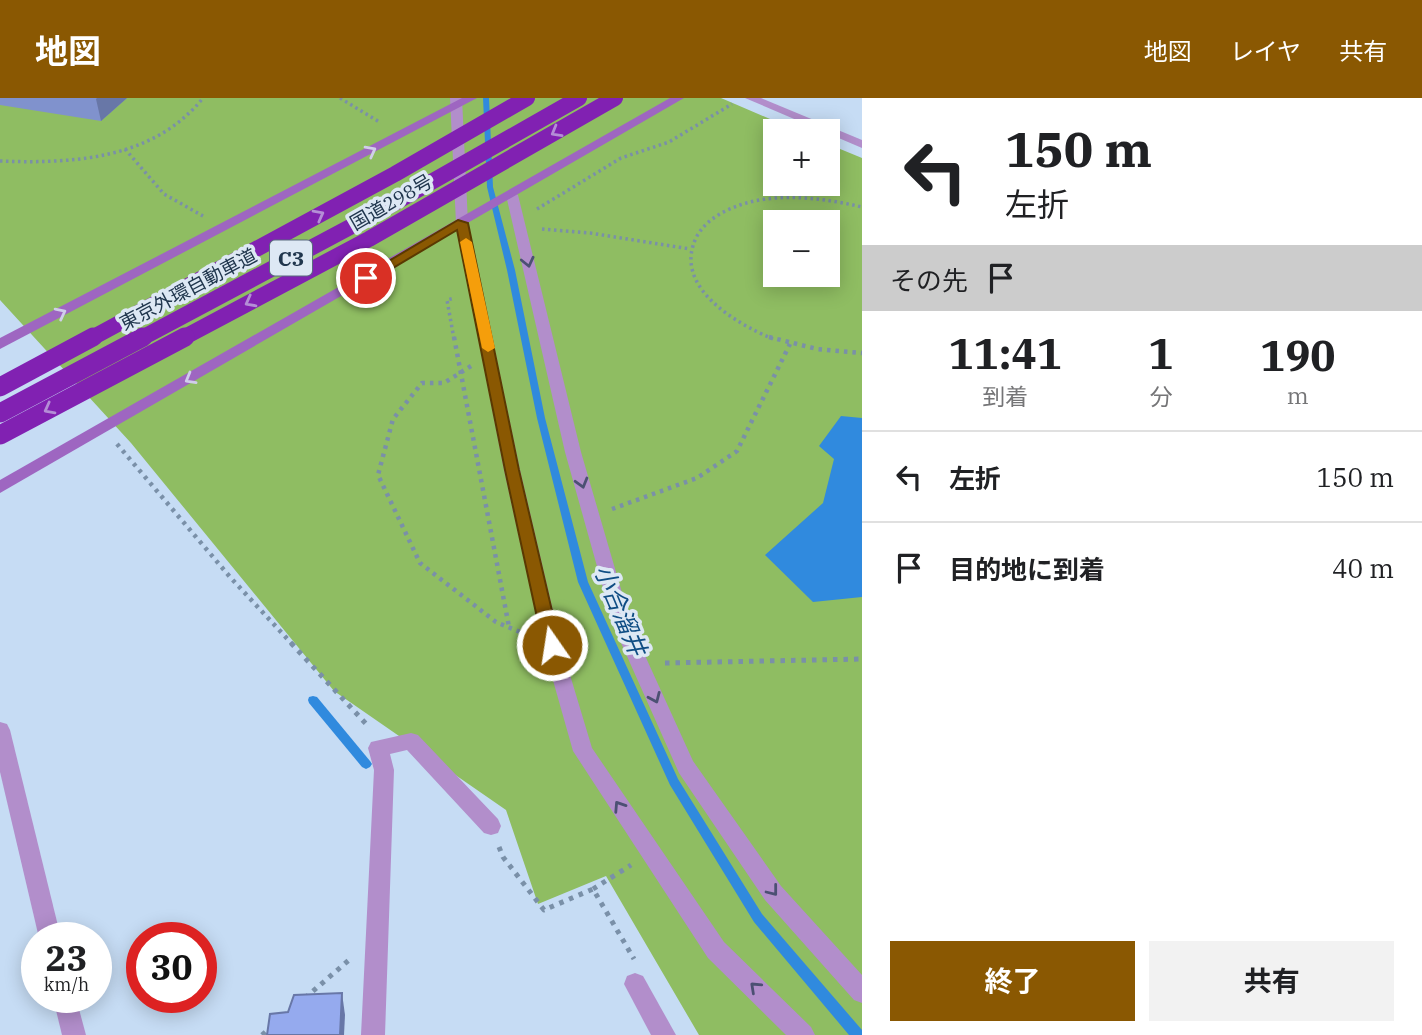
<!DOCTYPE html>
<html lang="ja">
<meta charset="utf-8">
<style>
body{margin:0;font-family:"IBM Plex Serif","Noto Sans JP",serif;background:#f2f2f2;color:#202124;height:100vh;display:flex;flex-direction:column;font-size:26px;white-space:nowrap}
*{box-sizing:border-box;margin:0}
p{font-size:23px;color:#757577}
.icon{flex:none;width:38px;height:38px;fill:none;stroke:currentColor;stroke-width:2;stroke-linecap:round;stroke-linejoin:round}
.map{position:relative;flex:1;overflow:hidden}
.details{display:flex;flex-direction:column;background:#fff;width:560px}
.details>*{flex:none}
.top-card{background:#fff;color:#202124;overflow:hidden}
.tools{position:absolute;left:763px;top:21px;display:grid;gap:14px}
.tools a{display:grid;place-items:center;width:77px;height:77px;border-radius:0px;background:#fff;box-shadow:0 4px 18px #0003;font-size:35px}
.speed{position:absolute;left:21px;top:824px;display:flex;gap:14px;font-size:35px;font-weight:700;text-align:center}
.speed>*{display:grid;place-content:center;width:91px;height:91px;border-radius:50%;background:#fff;box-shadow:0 4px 18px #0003;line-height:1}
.speed small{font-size:18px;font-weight:400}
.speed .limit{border:10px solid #d22;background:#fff;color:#111}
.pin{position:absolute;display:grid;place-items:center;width:60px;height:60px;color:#fff;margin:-30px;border:4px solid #fff;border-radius:50%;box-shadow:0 2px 7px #0007}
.me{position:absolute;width:77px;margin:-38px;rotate:347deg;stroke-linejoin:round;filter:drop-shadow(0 0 5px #0008)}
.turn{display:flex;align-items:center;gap:24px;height:147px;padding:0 28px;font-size:32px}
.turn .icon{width:91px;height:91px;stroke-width:2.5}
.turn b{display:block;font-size:49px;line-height:60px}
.then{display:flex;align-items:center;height:66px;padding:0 28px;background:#0003;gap:14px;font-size:26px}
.eta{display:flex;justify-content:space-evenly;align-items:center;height:119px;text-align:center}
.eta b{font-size:42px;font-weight:700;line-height:49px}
.primary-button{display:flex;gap:14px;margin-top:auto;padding:14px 28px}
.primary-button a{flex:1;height:80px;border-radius:0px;background:#8a5802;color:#fff;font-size:28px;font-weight:700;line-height:80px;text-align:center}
.primary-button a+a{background:#f2f2f2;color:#202124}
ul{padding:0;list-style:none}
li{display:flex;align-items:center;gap:21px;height:91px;padding:0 28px;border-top:2px solid #e0e0e0}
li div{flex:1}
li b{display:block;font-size:26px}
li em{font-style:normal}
header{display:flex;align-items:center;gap:42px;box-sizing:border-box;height:98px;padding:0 35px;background:#8a5802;color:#fff}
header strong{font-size:33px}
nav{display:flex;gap:38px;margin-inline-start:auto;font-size:24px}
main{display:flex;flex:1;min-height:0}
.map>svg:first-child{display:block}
</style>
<header>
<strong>地図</strong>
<nav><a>地図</a><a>レイヤ</a><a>共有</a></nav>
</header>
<main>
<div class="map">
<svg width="862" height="937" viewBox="0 0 862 937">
<rect width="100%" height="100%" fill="#c6dcf4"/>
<path fill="#8fbd62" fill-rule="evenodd" d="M 0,0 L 721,0 L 798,33 L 775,33 L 775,86 L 828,86 L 828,46 L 862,60 L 862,937 L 699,937 L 606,778 L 538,806 L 506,712 L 334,593 L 131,345 L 0,202 ZM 775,124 L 828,124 L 828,177 L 775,177 Z"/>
<path fill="#308ade" d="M 841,318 L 862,320 L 862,499 L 813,504 L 765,457 L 823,405 L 834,361 L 819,348 Z"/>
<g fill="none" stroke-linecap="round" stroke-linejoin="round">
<g fill="#308ade" fill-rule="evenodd">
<path d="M 483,0 L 489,0 L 493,89 L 515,172 L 545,320 L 588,484 L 678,681 L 762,816 L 862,932 L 862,937 L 849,937 L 754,824 L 670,687 L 578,484 L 537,320 L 507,172 L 487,89 Z"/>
<path d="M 313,598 L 317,599 L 370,663 L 372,666 L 370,669 L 366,671 L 362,669 L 309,605 L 308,602 L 309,599 Z"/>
</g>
<g stroke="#7a90a8" stroke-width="3.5" stroke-dasharray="2.5 3.5" stroke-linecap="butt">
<path d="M 340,0 L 381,25"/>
<path d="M 125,51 L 164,96 L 203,118"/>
<path d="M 0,63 C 74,66 154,61 203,0"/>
<path d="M 537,111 L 621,60 L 669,44 L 732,6"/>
<path d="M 542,131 L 590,135 L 690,151"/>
<path d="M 454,241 L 447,202 L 455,200"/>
<path d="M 773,241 C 735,225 671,188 697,138 C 706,122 723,113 740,107 C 778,94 823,100 862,109"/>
</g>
<g stroke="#7a90a8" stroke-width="4.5" stroke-dasharray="3.5 5" stroke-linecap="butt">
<path d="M 454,239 L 509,529"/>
<path d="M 769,239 L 817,251 L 862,255"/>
<path d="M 471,268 L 444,285 L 422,285 L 393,321 L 378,377 L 420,465 L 496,524 L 525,536"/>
<path d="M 117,346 L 230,479 L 293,547"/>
<path d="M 612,411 L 697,380 L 737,353 L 790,246"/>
</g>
<g stroke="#7a90a8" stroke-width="5" stroke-dasharray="4.5 6" stroke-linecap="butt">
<path d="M 291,545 L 369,629"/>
<path d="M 665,565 L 862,561"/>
<path d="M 499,749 L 503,759 L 544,812 L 593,791 L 634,861"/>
<path d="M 593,791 L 631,767"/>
<path d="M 305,900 L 349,862"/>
<path d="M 262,937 L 272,928"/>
</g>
<g fill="#b28ecb" fill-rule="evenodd">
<path d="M 450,0 L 462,0 L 468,125 L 520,372 L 561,547 L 592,650 L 724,844 L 811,929 L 815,937 L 786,937 L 708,860 L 573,653 L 543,547 L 504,372 L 456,125 Z"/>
<path d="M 745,0 L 761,0 L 862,42 L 862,50 Z"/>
<path d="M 512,93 L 518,97 L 581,354 L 632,529 L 693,663 L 781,788 L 862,877 L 862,905 L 854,902 L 765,802 L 679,675 L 614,529 L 565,354 L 506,97 Z"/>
<path d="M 0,624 L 7,626 L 10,632 L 61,840 L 39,840 L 0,674 Z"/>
<path d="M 411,635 L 418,637 L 498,721 L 501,728 L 498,735 L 491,737 L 484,735 L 407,652 L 390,656 L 394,672 L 385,937 L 361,937 L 374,672 L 368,650 L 371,644 Z"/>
<path d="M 635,875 L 643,878 L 676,937 L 651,937 L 624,886 L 627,878 Z"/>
<path d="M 53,900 L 76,900 L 86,937 L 62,937 Z"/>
</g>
<g fill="#9e66c1" fill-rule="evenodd">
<path d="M 462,0 L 477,0 L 0,251 L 0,240 Z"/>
<path d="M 670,0 L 684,0 L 0,395 L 0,382 Z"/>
</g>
<g stroke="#8121b2" stroke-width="16">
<path d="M 90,241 L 395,76 L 527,0"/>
<path d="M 140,241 L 382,112 L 579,0"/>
<path d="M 181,241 L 369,141 L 615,0"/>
</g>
<g stroke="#8121b2" stroke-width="19">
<path d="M 0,289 L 93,239"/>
<path d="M 0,315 L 143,239"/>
<path d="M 0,337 L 185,239"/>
</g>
</g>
<path fill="#8092cd" d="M 0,0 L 127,0 L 101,23 L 0,7 Z"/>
<g fill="#6877a7">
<path d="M 97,0 L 127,0 L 101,23 L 96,1 Z"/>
<path d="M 342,895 L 345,917 L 344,937 L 340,937 Z"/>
</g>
<path fill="#95aaee" stroke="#6877a7" stroke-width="2" d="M 342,895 L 340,937 L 267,937 L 270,916 L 288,914 L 294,897 Z"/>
<defs><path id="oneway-chevron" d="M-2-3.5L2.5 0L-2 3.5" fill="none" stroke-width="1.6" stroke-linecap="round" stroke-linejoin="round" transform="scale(1.75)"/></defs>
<g stroke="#b48ed6">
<use href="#oneway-chevron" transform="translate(556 34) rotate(150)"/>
<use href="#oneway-chevron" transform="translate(319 117) rotate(-28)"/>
<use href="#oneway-chevron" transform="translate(250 204) rotate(152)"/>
<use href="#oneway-chevron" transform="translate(49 311) rotate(152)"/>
</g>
<g stroke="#d0ceea">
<use href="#oneway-chevron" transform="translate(371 53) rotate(-28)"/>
<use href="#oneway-chevron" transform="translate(61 215) rotate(-27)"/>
<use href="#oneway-chevron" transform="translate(190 281) rotate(150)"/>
</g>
<g stroke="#4c5073">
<use href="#oneway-chevron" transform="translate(528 164) rotate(77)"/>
<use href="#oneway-chevron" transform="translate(582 385) rotate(74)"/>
<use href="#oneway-chevron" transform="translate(655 600) rotate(66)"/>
<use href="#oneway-chevron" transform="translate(619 708) rotate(-123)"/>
<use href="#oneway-chevron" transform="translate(773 793) rotate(52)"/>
<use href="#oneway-chevron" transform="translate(755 889) rotate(-137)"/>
</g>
<path fill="#8a5802" stroke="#5a3901" stroke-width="2" d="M 458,122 L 468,125 L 519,372 L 560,547 L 558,551 L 546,551 L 543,547 L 505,372 L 457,132 L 371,183 L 366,184 L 360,180 Z"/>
<path fill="#f59e0b" d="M 466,140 L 472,144 L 495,250 L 488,254 L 482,250 L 460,144 Z"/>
<g text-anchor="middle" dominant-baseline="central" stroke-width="7" stroke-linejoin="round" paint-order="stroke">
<g font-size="19" fill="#20364d" stroke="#dde8f4">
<text transform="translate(391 104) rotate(-30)">国道298号</text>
<text transform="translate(188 191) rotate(-28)">東京外環自動車道</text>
</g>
<rect fill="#dde8f4" stroke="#596b7f" stroke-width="2" x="270" y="142.5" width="42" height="35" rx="5"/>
<g font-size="21" font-weight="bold" fill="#20364d">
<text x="291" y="160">C3</text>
</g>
<g font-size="24" font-style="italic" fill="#0f4d84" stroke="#dde8f4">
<text transform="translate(621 512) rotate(67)">小合溜井</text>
</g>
</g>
</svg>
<div class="tools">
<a>+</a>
<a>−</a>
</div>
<div class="speed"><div>23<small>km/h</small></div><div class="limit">30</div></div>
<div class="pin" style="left:366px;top:180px;background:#d93025"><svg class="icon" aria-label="arrive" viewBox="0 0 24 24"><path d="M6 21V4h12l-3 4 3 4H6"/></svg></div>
<svg class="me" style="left:552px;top:547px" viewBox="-20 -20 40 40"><circle r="17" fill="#8a5802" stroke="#fff" stroke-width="3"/><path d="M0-11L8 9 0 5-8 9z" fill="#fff"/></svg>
</div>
<section class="details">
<div class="top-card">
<div class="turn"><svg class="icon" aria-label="left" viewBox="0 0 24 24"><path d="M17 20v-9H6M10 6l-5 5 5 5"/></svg><div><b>150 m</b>左折</div></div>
<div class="then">その先<svg class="icon" aria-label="arrive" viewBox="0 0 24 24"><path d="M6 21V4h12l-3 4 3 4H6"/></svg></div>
</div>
<div class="eta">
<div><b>11:41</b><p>到着</p></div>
<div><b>1</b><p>分</p></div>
<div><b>190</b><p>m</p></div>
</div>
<ul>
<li><svg class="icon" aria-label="left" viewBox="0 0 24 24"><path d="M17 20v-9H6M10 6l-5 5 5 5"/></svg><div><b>左折</b></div><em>150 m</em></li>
<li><svg class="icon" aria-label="arrive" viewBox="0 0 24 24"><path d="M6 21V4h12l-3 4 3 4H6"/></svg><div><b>目的地に到着</b></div><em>40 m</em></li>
</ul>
<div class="primary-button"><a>終了</a><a>共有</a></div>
</section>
</main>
